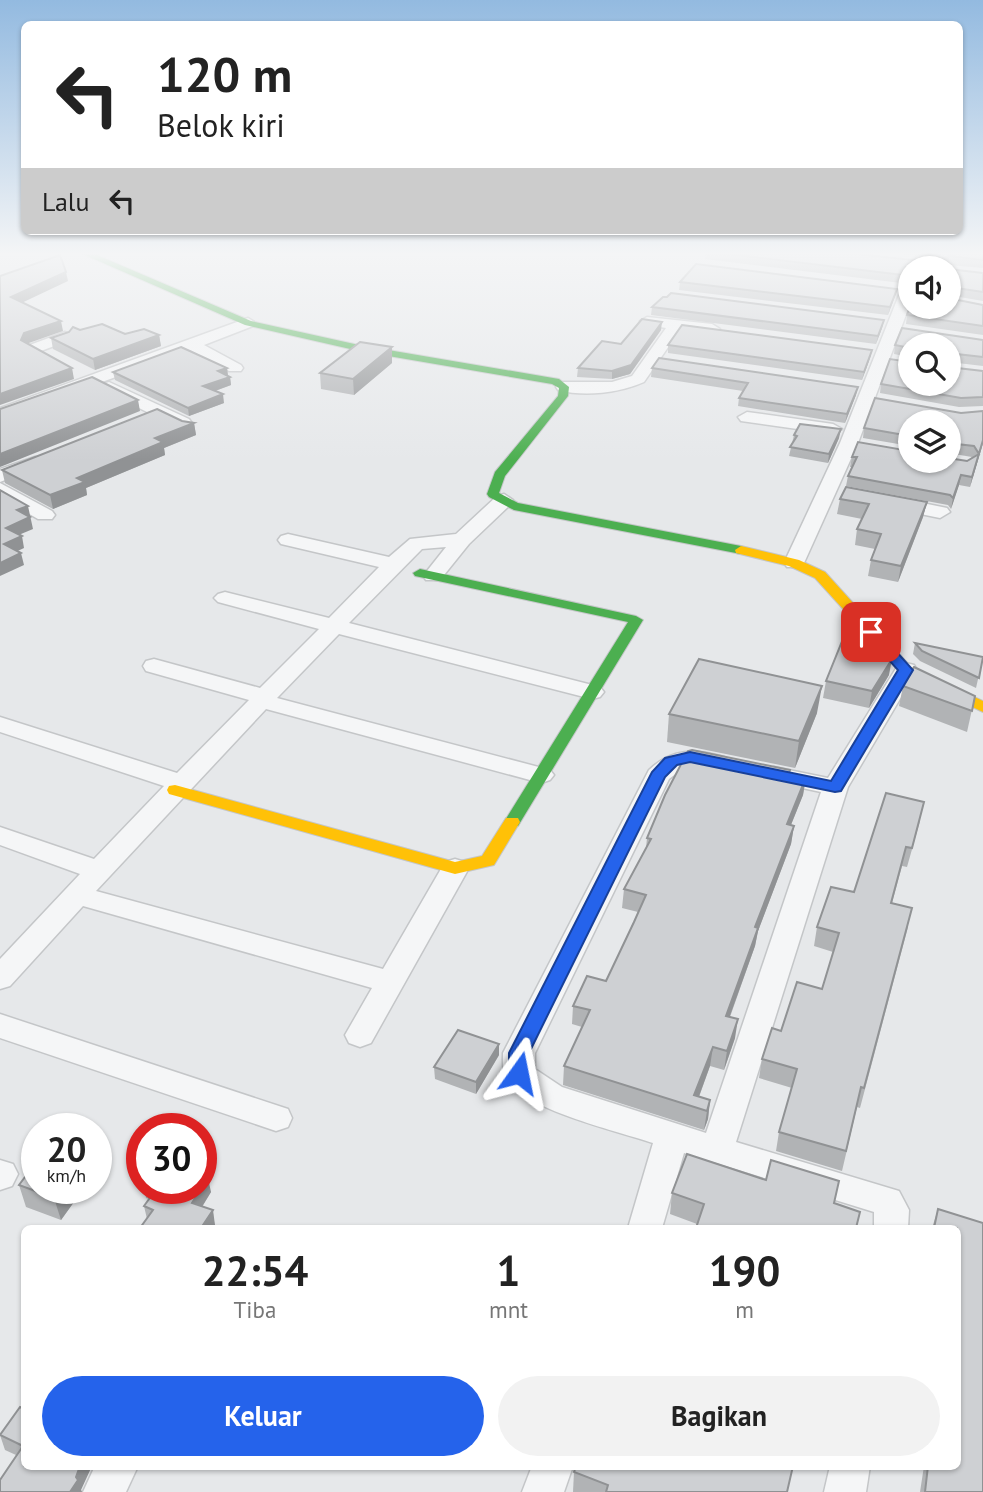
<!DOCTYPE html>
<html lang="id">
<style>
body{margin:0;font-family:"PT Sans",sans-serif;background:#f2f2f2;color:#222;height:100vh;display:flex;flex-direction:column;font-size:26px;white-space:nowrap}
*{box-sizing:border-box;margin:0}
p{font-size:23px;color:#767676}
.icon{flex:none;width:38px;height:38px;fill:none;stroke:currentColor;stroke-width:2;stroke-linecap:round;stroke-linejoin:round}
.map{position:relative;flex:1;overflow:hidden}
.sheet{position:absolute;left:21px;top:1225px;width:940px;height:245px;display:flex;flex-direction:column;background:#fff;border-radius:10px;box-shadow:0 2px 5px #0004}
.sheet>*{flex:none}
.hud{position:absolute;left:21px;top:21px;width:942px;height:214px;border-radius:10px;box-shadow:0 2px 5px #0004;background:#fff;color:#222;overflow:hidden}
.tools{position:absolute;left:898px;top:256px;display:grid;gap:14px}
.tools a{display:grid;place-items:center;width:63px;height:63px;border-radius:50%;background:#fff;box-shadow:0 2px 5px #0004;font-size:35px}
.speed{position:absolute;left:21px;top:1113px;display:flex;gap:14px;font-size:35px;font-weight:700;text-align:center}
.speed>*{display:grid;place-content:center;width:91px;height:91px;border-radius:50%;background:#fff;box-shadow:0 2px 5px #0004;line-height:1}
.speed small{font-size:18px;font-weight:400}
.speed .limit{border:10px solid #d22;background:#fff;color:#111}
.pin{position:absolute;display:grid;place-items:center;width:60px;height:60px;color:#fff;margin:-30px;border-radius:14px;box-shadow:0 4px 10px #0006}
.me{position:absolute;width:77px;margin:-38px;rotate:12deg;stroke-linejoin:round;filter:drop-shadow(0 0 5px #0008)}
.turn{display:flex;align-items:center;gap:24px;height:147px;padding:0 21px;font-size:32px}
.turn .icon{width:91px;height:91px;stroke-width:2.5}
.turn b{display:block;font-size:49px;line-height:60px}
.then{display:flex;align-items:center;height:66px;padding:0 21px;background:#0003;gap:14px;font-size:26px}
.eta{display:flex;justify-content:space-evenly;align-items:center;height:119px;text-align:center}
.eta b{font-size:42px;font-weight:700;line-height:49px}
.primary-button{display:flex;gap:14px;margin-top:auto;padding:14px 21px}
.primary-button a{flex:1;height:80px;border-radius:42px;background:#2563eb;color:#fff;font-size:28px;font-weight:700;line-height:80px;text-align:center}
.primary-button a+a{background:#f2f2f2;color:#222}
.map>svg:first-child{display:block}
</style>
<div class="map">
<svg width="983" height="1492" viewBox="0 0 983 1492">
<rect width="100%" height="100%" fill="#e6e8ea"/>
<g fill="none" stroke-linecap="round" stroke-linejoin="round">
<defs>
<g id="street">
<path d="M 919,252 L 933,252 L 926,268 L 912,268 Z"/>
<path d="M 910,281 L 910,304 L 858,443 L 804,563 L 801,567 L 787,567 L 784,563 L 840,443 L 903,285 Z"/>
<path d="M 647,317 L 712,324 L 720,329 L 712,334 L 680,330 L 644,382 C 620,393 584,397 558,390 L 556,387 L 558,384 L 564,382 L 612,382 L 632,376 L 666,328 L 642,324 L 640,321 Z"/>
<path d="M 248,318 L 256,323 L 253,326 L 204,345 L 241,365 L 243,368 L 241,371 L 229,371 L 190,350 L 0,419 L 0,408 Z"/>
<path d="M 65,332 L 73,337 L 70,340 L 33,354 L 25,349 L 27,346 Z"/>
<path d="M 109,382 L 189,419 L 192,423 L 189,427 L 177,427 L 103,390 L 101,387 L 103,384 Z"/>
<path d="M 747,412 L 833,424 L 842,429 L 833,434 L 741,421 L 738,417 Z"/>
<path d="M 35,457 L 41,458 L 44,462 L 41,466 L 0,482 L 0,469 Z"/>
<path d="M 0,483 L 52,511 L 55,515 L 52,519 L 38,519 L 0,497 Z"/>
<path d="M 504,494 L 513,500 L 511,504 L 469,544 L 440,580 L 426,580 L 423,576 L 446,547 L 422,549 L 349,623 L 600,687 L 604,692 L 600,697 L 592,699 L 339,634 L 277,698 L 550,770 L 554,775 L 550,780 L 541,783 L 266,709 L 96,891 L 383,969 L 445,862 L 455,859 L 465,862 L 469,868 L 371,1043 L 360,1047 L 349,1043 L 345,1035 L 372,988 L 83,906 L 10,986 L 0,989 L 0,959 L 80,874 L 0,845 L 0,827 L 94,859 L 164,786 L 0,732 L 0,717 L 177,773 L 249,700 L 146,671 L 143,666 L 146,661 L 154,659 L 260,688 L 319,629 L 218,602 L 214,598 L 218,594 L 225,592 L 329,618 L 379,567 L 281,544 L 278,540 L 281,536 L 288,534 L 389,557 L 410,539 L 456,534 L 497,496 Z"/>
<path d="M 893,497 L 947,508 L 950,512 L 940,518 L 886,507 L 883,503 Z"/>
<path d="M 906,663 L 914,665 L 917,670 L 848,787 L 736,1142 L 899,1191 L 909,1210 L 908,1228 L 874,1228 L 874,1212 L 684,1153 L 662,1228 L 628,1228 L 653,1143 C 618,1131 525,1110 506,1079 C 502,1071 503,1062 503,1053 L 649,770 C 672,748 695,749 724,757 L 727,762 L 724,767 L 715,770 L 686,766 L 669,779 L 535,1053 L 535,1069 L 562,1087 L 706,1133 L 821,792 L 765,780 L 761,775 L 765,770 L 774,767 L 828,778 L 895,670 L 898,665 Z"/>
<path d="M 0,1014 L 288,1109 L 292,1118 L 288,1127 L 276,1131 L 0,1038 Z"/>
<path d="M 0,1160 L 13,1164 L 18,1174 L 12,1186 L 0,1190 Z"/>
<path d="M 95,1466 L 138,1466 L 126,1492 L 83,1492 Z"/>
<path d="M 532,1466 L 573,1466 L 564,1492 L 522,1492 Z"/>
<path d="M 830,1466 L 870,1466 L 866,1492 L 824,1492 Z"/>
</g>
<g id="fast">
<path d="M 78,252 L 90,252 L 251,321 L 359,345 L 559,379 L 569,387 L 568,396 L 505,476 L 499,493 L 518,503 L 741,546 L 747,550 L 741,554 L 514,510 L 489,497 L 487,494 L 495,472 L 558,396 L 559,388 L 552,384 L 359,351 L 245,325 Z"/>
<path d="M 420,569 L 636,616 L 643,620 L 518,826 L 506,826 L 504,822 L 628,622 L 415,576 L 413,573 Z"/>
</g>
<g id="slow">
<path d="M 741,546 L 799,560 L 825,572 L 911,667 L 983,701 L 983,712 L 901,673 L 815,578 L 789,566 L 736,553 L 735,550 Z"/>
<path d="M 175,785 L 455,862 L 482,856 L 506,818 L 518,818 L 520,822 L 494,865 L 455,874 L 169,794 L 167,790 L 169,786 Z"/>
</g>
</defs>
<use href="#street" stroke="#c4c6c8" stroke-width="3"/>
<use href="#fast" stroke="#c4c6c8" stroke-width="2"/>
<use href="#slow" stroke="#c4c6c8" stroke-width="2"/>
<use href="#street" fill="#f5f6f7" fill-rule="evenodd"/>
<use href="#fast" fill="#4caf50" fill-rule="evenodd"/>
<use href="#slow" fill="#ffc107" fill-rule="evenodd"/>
</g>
<g fill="#b1b3b5">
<path d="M 706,252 L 838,252 L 922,261 L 925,260 L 921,256 L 884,252 L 983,252 L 983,268 L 948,265 L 949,269 L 983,273 L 983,301 L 948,295 L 948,268 L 910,268 L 901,283 L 705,259 Z"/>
<path d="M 680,282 L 897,289 L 895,296 L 888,315 L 679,290 Z"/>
<path d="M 983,305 L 983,335 L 906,324 L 907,315 Z"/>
<path d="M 652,307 L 884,320 L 882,328 L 876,344 L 651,315 Z"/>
<path d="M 80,330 L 159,335 L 161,346 L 95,370 L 53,349 L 51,338 Z"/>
<path d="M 661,330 L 630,374 L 612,379 L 577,377 L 578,368 L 621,344 Z"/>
<path d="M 983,340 L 983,366 L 949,362 L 949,367 L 983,371 L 983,406 L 959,407 L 880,393 L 881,384 L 948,383 L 910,345 L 910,357 L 894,354 L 895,345 Z"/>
<path d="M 668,345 L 872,350 L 870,358 L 862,380 L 668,353 Z"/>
<path d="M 392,363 L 354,395 L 321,389 L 320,373 Z"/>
<path d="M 227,368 L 228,376 L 230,377 L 231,385 L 215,391 L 224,403 L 189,416 L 115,380 L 113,372 Z"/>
<path d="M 652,368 L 856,395 L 845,423 L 738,406 L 739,398 L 743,391 L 651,377 Z"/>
<path d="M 983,411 L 983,443 L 970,487 L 959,485 L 951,509 L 948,505 L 846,486 L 848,476 L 852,467 L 850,467 L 852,457 L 967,461 L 972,457 L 948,453 L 948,422 L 910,422 L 910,446 L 863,438 L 864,428 L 961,413 Z"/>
<path d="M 182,421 L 194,423 L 196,435 L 164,448 L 165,455 L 86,488 L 87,495 L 53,509 L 5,483 L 2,470 Z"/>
<path d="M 794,435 L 839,438 L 828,463 L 789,456 Z"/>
<path d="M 840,499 L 927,502 L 923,517 L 898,582 L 868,576 L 871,560 L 875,549 L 855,545 L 857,529 L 862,519 L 837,514 Z"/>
<path d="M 915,643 L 983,657 L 976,688 L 920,661 L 913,654 Z"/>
<path d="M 889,675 L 869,708 L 823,698 L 826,681 Z"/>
<path d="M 903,686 L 975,696 L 967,732 L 899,706 Z"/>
<path d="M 817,713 L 795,768 L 667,742 L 669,714 Z"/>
<path d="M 790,773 L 806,777 L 803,795 L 791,825 L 794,826 L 791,844 L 758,931 L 755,946 L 730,1017 L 735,1038 L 724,1070 L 710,1066 L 699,1097 L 710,1100 L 708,1119 L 704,1130 L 563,1085 L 564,1066 L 582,1027 L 572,1024 L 573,1006 L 606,981 L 638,912 L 622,908 L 624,889 L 646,848 L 647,838 Z"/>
<path d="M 920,821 L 907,867 L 902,866 L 892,903 L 908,927 L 860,1108 L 857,1107 L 842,1171 L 776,1151 L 779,1132 L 792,1088 L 759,1078 L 762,1059 L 781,1031 L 822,989 L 833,952 L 814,946 L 817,927 L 854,892 Z"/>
<path d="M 499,1055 L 476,1094 L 435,1079 L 434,1067 Z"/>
<path d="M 19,1185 L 37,1188 L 84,1188 L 61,1220 L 26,1207 Z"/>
<path d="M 144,1188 L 201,1188 L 211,1192 L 202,1207 L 215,1225 L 147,1219 L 144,1206 L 149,1199 L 146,1198 Z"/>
<path d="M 672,1193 L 834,1203 L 697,1224 L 670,1214 Z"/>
<path d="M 938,1209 L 983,1223 L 983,1492 L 920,1492 L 924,1466 L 957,1466 L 957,1228 L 932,1228 Z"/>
<path d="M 20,1407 L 81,1490 L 82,1492 L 0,1492 L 16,1455 L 5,1450 L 0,1435 Z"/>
<path d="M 574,1472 L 787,1492 L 573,1492 Z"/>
</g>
<g fill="#909294">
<path d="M 950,256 L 948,264 L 942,267 L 943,258 Z"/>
<path d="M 910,271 L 910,279 L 901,283 L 903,275 Z"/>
<path d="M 66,272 L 68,281 L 13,307 L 11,297 Z"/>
<path d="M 897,289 L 895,296 L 888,315 L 890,307 Z"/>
<path d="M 884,320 L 882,328 L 876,344 L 878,336 Z"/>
<path d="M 61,321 L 63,331 L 26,344 L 21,340 L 24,333 Z"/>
<path d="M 662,322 L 661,330 L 630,374 L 612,379 L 612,371 Z"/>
<path d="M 159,335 L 161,346 L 95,370 L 93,359 Z"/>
<path d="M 392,347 L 392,363 L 354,395 L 353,379 Z"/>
<path d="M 872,350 L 870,358 L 862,380 L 864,372 Z"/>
<path d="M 72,368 L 74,379 L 0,405 L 0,394 Z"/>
<path d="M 227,368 L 228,376 L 218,371 Z"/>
<path d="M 230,377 L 231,385 L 204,395 L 203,386 Z"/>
<path d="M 858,387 L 856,395 L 845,423 L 847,414 Z"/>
<path d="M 223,394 L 224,403 L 189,416 L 188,408 Z"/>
<path d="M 138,400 L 140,411 L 0,467 L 0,454 Z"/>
<path d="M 194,423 L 196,435 L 164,448 L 165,455 L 86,488 L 87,495 L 53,509 L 50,495 L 77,478 L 155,438 Z"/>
<path d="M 841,429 L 839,438 L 828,463 L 829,454 Z"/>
<path d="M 983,440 L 983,443 L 970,487 L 972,477 Z"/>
<path d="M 961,475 L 959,485 L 951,509 L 953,498 Z"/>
<path d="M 927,502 L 923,517 L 898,582 L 901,566 Z"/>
<path d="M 28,506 L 33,529 L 9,539 L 6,528 L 17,510 Z"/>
<path d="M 22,536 L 24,548 L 7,556 L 4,544 Z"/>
<path d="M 21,553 L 24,565 L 0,576 L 0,563 Z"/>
<path d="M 892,659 L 889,675 L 869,708 L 872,691 Z"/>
<path d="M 822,686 L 817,713 L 795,768 L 799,741 Z"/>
<path d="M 806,777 L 803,795 L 784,842 L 787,824 Z"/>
<path d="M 794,826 L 791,844 L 758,931 L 755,946 L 723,1035 L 726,1016 L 755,927 Z"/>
<path d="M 738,1019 L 735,1038 L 724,1070 L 727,1051 Z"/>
<path d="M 499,1044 L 499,1055 L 476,1094 L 476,1082 Z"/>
<path d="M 713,1047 L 710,1066 L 695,1107 L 694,1095 Z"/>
<path d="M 710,1100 L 708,1119 L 704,1130 L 707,1111 Z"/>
<path d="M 102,1133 L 107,1155 L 96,1171 L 96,1140 Z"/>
<path d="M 208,1178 L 211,1192 L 195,1218 L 192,1203 Z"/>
<path d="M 61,1188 L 84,1188 L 61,1220 L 54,1198 Z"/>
<path d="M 213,1210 L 215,1225 L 213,1228 L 201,1228 Z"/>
<path d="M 80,1466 L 92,1466 L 81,1490 L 82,1492 L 70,1492 Z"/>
</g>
<g fill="#ced0d3" stroke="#909294" stroke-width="2">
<path d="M 713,252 L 838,252 L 922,261 L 932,256 L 928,252 L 983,252 L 983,260 L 950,256 L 943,258 L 947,262 L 949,269 L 983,273 L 983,292 L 950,287 L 948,288 L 948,268 L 910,268 L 910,271 L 903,275 Z"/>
<path d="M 60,255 L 66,272 L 11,297 L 61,321 L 24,333 L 21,340 L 72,368 L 0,394 L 0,276 Z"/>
<path d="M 696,264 L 897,289 L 890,307 L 680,282 Z"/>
<path d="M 671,293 L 884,320 L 878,336 L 652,307 L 663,297 L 667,297 Z"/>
<path d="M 948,298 L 983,305 L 983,326 L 907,315 L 910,306 L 948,306 Z"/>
<path d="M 642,319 L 662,322 L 631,365 L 612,371 L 578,368 L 602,341 L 621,344 Z"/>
<path d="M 102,324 L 125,334 L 144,329 L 159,335 L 93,359 L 51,338 L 69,332 L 73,327 L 80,330 Z"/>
<path d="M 682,325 L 872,350 L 864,372 L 668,345 Z"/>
<path d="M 902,328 L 983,340 L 983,357 L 948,353 L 948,345 L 910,345 L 910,348 L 895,345 Z"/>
<path d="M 360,342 L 392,347 L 353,379 L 320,373 Z"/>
<path d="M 181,347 L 227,368 L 218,371 L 230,377 L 203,386 L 223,394 L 188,408 L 113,372 Z"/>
<path d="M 948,357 L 949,367 L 983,371 L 983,397 L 961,398 L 881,384 L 890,359 L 910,362 L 910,383 L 948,383 Z"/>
<path d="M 659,358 L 858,387 L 847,414 L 739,398 L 748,383 L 652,368 Z"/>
<path d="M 92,377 L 138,400 L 0,454 L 0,409 Z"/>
<path d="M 875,398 L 961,413 L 983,411 L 983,440 L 972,477 L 961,475 L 953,498 L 950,495 L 848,476 L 857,457 L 852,457 L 858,442 L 910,451 L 910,460 L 948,460 L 948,458 L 967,461 L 979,454 L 974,446 L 948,443 L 948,422 L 910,422 L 910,436 L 864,428 Z"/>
<path d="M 157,409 L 182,421 L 194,423 L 155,438 L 163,442 L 77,478 L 85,482 L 50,495 L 2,470 Z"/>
<path d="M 800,424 L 841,429 L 829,454 L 790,447 L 797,436 L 794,435 Z"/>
<path d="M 846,487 L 927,502 L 901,566 L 871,560 L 881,534 L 857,529 L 869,504 L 840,499 Z"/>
<path d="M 0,490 L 28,506 L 17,510 L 30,517 L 6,528 L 22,536 L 4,544 L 21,553 L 0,563 Z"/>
<path d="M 845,634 L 875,640 L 892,659 L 872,691 L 826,681 Z"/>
<path d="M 915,643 L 983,657 L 979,678 L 922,651 Z"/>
<path d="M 699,659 L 822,686 L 799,741 L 669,714 Z"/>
<path d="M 914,667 L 975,696 L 972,711 L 903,686 Z"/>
<path d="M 692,750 L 790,770 L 789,773 L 806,777 L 787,824 L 794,826 L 755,927 L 758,928 L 726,1016 L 738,1019 L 727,1051 L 713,1047 L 694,1095 L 710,1100 L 707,1111 L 564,1066 L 590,1010 L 573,1006 L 587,976 L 606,981 L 634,922 L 646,895 L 624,889 L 651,839 L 647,838 L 665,795 L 688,751 Z"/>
<path d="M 886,793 L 924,802 L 912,848 L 906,847 L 891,903 L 912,908 L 864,1088 L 861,1087 L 846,1151 L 779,1132 L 797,1069 L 762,1059 L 772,1028 L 781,1031 L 797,982 L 822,989 L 839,933 L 817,927 L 831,887 L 854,892 Z"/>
<path d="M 458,1030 L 499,1044 L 476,1082 L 434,1067 Z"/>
<path d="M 67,1121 L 90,1129 L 61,1129 Z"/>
<path d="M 96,1131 L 102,1133 L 96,1140 Z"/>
<path d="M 687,1154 L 766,1180 L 771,1160 L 839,1181 L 834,1203 L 860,1212 L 856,1228 L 696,1228 L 704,1204 L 672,1193 Z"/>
<path d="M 37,1161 L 37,1188 L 61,1188 L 54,1198 L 19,1185 Z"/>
<path d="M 201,1175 L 208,1178 L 192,1203 L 213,1210 L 201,1228 L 140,1228 L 153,1210 L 144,1206 L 157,1188 L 201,1188 Z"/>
<path d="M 938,1209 L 983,1223 L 983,1492 L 925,1492 L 928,1466 L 957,1466 L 957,1228 L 934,1228 Z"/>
<path d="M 20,1407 L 24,1409 L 24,1466 L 80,1466 L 76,1477 L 78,1480 L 70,1492 L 0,1492 L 0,1480 L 23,1446 L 0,1435 Z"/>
<path d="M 576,1466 L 793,1466 L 787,1492 L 606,1492 L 608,1485 L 574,1472 Z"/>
</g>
<linearGradient id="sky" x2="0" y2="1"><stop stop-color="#93bae0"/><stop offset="0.55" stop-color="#f4f5f6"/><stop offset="1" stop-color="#f4f5f6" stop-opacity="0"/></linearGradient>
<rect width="983" height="461" fill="url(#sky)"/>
<path fill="#2563eb" stroke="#184099" stroke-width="2" d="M 871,628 L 876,629 L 913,670 L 841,791 L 835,792 L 690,762 L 677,765 L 665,777 L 529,1053 L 529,1073 L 526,1078 L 519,1081 L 512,1078 L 509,1073 L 509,1053 L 652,772 L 665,758 L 690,752 L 831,781 L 898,670 L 864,632 Z"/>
</svg>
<div class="tools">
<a><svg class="icon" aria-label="sound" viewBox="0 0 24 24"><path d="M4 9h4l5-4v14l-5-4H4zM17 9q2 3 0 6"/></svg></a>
<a><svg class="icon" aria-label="search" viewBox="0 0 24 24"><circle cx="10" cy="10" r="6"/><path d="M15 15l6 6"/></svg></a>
<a><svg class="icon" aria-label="layers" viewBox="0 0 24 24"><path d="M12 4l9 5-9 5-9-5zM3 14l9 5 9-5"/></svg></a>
</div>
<div class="speed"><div>20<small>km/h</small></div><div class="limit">30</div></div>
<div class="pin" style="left:871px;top:632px;background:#d93025"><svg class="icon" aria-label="arrive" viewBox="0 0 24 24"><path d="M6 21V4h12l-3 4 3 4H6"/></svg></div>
<svg class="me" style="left:519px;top:1073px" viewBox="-20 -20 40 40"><path d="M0-17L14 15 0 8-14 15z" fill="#2563eb" stroke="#fff" stroke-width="4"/></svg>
<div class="hud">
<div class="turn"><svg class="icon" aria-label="left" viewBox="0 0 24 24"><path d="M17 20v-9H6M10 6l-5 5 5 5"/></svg><div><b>120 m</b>Belok kiri</div></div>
<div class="then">Lalu<svg class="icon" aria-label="left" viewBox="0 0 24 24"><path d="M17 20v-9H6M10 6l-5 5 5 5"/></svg></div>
</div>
<section class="sheet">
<div class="eta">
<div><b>22:54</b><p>Tiba</p></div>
<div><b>1</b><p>mnt</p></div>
<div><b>190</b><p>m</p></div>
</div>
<div class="primary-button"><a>Keluar</a><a>Bagikan</a></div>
</section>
</div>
